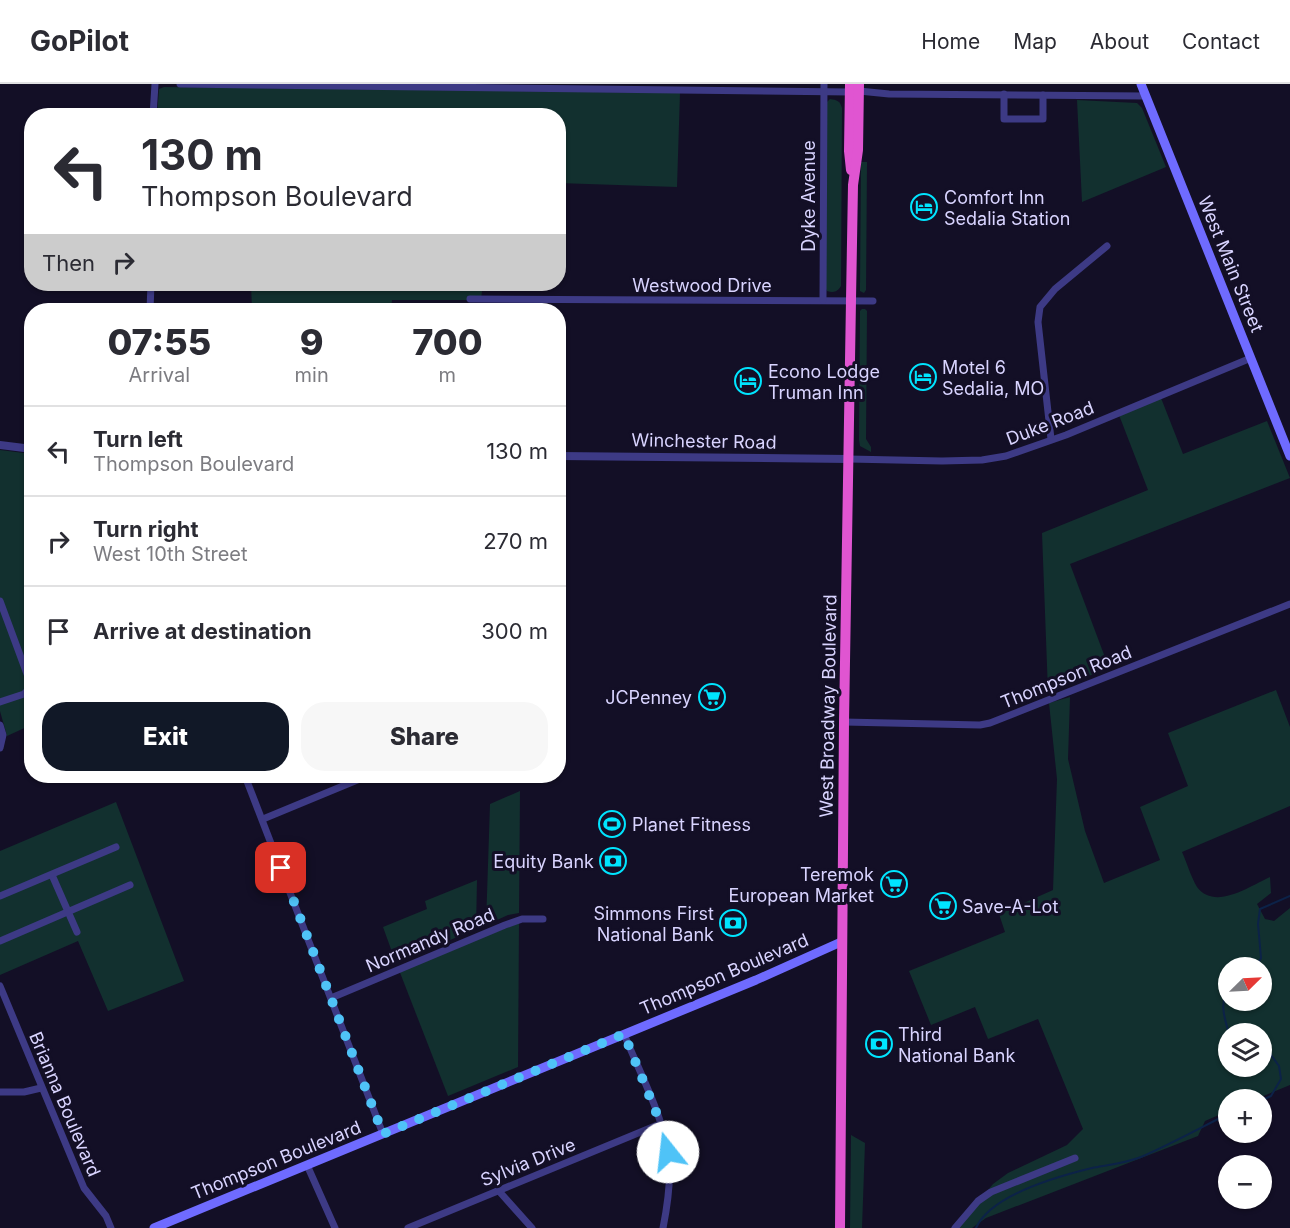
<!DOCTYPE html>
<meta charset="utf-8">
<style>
body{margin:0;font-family:Inter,sans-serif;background:#f7f7f7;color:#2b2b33;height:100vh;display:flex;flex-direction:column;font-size:22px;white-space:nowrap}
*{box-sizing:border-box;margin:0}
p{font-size:20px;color:#7c7c81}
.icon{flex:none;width:33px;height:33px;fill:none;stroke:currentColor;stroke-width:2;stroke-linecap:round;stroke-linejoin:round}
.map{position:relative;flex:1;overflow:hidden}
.details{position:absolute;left:24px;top:219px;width:542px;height:480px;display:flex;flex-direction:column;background:#fff;border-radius:24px;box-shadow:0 2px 4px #0004}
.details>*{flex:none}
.top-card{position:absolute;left:24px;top:24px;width:542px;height:183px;border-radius:24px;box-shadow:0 2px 4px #0004;background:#fff;color:#2b2b33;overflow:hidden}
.needle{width:39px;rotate:66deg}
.tools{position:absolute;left:1218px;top:873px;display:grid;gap:12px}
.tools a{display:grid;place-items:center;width:54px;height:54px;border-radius:50%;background:#fff;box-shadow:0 2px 4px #0004;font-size:30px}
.pin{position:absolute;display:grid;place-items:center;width:51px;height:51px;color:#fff;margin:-26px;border-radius:12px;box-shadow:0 3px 9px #0006}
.me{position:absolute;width:66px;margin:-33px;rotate:344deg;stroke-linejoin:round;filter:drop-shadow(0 0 4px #0008)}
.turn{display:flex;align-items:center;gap:21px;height:126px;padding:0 18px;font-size:27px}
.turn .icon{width:78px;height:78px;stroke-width:2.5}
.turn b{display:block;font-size:42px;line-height:51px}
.then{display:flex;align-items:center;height:57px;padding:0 18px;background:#0003;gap:12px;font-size:22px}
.eta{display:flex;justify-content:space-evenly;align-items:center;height:102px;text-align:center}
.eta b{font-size:36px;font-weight:800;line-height:42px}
.cta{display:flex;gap:12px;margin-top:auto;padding:12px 18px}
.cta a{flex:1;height:69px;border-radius:24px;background:#111827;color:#fff;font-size:24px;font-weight:800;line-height:69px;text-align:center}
.cta a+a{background:#f7f7f7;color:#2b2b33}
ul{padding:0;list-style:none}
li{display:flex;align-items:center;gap:18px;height:90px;padding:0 18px;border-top:2px solid #e1e1e2}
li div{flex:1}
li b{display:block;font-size:22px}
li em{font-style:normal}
header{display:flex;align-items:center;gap:36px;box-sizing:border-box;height:84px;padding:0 30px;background:#fff;border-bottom:2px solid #e1e1e2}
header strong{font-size:28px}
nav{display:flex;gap:33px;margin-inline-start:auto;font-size:21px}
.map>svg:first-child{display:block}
</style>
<header>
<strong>GoPilot</strong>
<nav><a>Home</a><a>Map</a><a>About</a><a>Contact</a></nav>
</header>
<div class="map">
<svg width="1290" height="1144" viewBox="0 0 1290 1144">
<rect width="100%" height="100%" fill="#130f26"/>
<g fill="#12302f" fill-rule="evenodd">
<path d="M 164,3 L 680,9 L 677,103 L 558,99 L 558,32 L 157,32 L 159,5 Z"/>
<path d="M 830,15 C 837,16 840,17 842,24 L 841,202 C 837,208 834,209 827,207 L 824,201 L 827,18 Z"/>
<path d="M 1077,16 L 1137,19 L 1142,24 L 1166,83 L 1082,118 Z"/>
<path d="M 861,78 L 867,78 L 866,206 L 864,209 L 860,207 L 860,203 Z"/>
<path d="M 251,200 L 455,200 L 455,206 L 482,207 L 481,216 L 392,216 L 391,226 L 252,226 Z"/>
<path d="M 862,225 L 865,225 L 867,227 L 866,355 L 871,363 L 871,368 L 860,362 L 859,356 L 860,227 Z"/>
<path d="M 1161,314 L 1183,370 L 1267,337 L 1290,394 L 1070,480 L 1109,584 L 1048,608 L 1042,449 L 1148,406 L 1119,331 Z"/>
<path d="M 0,366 L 32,370 L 31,641 L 7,652 L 0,627 Z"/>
<path d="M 1276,606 L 1290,643 L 1290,722 L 1182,768 C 1187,779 1191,793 1197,803 C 1215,827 1250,802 1270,793 L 1271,809 L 1257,820 L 1265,835 L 1274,837 L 1290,824 L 1290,1001 L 1256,1015 L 1228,1016 L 1228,1027 L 1205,1037 L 1198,1052 L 986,1134 L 972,1144 L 959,1144 L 972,1125 L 993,1100 L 1008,1089 L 1067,1061 L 1083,1045 L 1038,935 L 988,955 L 975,923 L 931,941 L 909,887 L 1005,848 L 999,830 L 1053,806 L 1057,695 L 1049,619 L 1070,613 L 1068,675 L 1085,747 L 1104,799 L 1160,776 L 1140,723 L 1188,702 L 1168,649 ZM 1228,884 L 1262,884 L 1262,916 L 1228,916 ZM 1228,950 L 1262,950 L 1262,982 L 1228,982 Z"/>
<path d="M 520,707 L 519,829 L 508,831 L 486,841 L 490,720 Z"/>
<path d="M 116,718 L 184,897 L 108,927 L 78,857 L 0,891 L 0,767 Z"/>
<path d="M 477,796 L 476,845 L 396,879 L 383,843 L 427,825 L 425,817 Z"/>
<path d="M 519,839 L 518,983 L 448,1012 L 399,886 Z"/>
<path d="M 851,1051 L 865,1059 L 862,1144 L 850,1144 Z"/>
</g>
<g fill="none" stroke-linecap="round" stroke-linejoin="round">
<g stroke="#0c2248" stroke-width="2">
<path d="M 1255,884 L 1261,874 L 1258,840 L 1260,825 L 1290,812"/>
<path d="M 1228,907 C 1219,920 1225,935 1229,950"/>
<path d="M 1262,967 L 1269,968 L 1279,982 L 1281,995 L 1271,1012 L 1262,1016"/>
<path d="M 976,1144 C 991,1111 1059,1092 1092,1084 C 1108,1081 1126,1079 1141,1073 C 1171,1060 1200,1044 1228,1030"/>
</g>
<g stroke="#3d3a85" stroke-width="7">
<path d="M 180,0 L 850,8"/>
<path d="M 859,7 L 889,10 L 1146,12"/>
<path d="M 1004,10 L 1004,35 L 1043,35 L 1043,11"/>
<path d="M 153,32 L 155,0"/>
<path d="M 470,215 L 873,217"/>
<path d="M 823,216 L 824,0"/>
<path d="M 150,226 L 151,200"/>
<path d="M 1051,355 L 1038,238 L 1040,223 L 1055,205 L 1107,162"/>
<path d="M 849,375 L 942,377 L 982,376 L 1006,372 L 1066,351 L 1251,274"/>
<path d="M 0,517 L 30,598 L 29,605 L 24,610 L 0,618"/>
<path d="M 844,638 L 980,641 L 990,639 L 1290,520"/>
<path d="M 0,641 L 3,651 L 0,664"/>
<path d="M 245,692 L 383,1050"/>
<path d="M 468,692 L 474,694 L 482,692"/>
<path d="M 263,735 L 367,692"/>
<path d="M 52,791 L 77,848"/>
<path d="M 0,812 L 116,763"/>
<path d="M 0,857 L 130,801"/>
<path d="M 0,902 L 84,1104 L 106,1132 L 111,1144"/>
<path d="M 331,914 L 505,841 L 522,835 L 543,835"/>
<path d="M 624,950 C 639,987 660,1026 668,1066 C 672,1091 668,1119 663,1144"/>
<path d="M 0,1008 L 24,1008 L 41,1004"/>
<path d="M 307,1081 L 335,1144"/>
<path d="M 498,1106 L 532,1144"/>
<path d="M 408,1144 L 660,1040"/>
<path d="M 955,1144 L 978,1117 L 991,1108 L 1075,1074"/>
</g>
<g stroke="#3d3a85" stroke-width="8">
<path d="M 0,361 L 32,365"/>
<path d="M 558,372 L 849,375"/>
</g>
<g stroke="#6f6bff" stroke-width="9">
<path d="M 1141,0 L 1290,372"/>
<path d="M 154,1144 L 756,896 L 841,858"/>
</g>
<g stroke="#e055d1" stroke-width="10">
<path d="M 850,0 L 849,67 L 851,86"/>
<path d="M 840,1144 L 844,638 L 851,216 L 853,101 L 858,66 L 859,0"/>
</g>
</g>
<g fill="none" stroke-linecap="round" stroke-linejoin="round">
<path stroke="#4fc3f7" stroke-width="10" stroke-dasharray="0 18" d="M 281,784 L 383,1050 L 624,950 L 656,1028 L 668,1068"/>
</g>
<defs>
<symbol id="hotel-ring" viewBox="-11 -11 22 22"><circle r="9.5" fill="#130f26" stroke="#00e5ff" stroke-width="1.5"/><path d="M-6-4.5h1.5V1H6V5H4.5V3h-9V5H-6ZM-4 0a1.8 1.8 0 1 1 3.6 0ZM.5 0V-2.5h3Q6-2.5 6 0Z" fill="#00e5ff"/></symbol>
<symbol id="supermarket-ring" viewBox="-11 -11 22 22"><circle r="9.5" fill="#130f26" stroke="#00e5ff" stroke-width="1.5"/><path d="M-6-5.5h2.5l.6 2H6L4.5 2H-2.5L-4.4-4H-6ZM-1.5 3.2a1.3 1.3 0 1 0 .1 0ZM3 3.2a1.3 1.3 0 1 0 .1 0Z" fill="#00e5ff"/></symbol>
<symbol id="stadium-ring" viewBox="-11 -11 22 22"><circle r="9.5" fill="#130f26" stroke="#00e5ff" stroke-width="1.5"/><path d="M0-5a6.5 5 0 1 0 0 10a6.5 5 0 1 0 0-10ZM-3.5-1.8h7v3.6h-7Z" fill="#00e5ff"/></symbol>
<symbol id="bank-ring" viewBox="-11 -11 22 22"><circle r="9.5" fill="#130f26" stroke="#00e5ff" stroke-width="1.5"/><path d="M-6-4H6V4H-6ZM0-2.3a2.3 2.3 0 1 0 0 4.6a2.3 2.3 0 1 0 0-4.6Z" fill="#00e5ff"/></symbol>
</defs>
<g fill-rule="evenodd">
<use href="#hotel-ring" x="909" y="108" width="30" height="30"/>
<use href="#hotel-ring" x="908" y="278" width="30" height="30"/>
<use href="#hotel-ring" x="733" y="282" width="30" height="30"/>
<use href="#supermarket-ring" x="697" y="598" width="30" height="30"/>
<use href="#stadium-ring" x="597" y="725" width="30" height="30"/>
<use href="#bank-ring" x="598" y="762" width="30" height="30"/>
<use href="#supermarket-ring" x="879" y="785" width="30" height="30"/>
<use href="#supermarket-ring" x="928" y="807" width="30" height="30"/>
<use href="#bank-ring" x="718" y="824" width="30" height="30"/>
<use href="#bank-ring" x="864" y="945" width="30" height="30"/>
</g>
<g text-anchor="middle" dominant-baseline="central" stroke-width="6" stroke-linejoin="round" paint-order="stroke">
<g font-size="18" fill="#d9d4ff" stroke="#130f26">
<text transform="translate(808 112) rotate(-90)">Dyke Avenue</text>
<text transform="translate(1231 180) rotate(68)">West Main Street</text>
<text x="702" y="201">Westwood Drive</text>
<text transform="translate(1050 339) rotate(-21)">Duke Road</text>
<text transform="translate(704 357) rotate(1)">Winchester Road</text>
<text transform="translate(1066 593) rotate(-22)">Thompson Road</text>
<text transform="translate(828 622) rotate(-89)">West Broadway Boulevard</text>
<text transform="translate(430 856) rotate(-23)">Normandy Road</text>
<text transform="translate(724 890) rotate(-23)">Thompson Boulevard</text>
<text transform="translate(65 1020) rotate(67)">Brianna Boulevard</text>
<text transform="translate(276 1076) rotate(-22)">Thompson Boulevard</text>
<text transform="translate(528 1078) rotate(-22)">Sylvia Drive</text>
</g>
<g font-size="18" fill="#d9d4ff" stroke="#130f26" text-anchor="start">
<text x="944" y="113">Comfort Inn<tspan x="944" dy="21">Sedalia Station</tspan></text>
<text x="942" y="283">Motel 6<tspan x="942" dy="21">Sedalia, MO</tspan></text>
<text x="768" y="287">Econo Lodge<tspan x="768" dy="21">Truman Inn</tspan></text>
<text x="692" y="613" text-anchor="end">JCPenney</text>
<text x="632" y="740">Planet Fitness</text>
<text x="594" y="777" text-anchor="end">Equity Bank</text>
<text x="874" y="790" text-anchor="end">Teremok<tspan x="874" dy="21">European Market</tspan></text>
<text x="962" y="822">Save-A-Lot</text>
<text x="714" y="829" text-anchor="end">Simmons First<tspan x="714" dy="21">National Bank</tspan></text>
<text x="898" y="950">Third<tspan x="898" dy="21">National Bank</tspan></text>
</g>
</g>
</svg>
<div class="tools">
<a><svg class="needle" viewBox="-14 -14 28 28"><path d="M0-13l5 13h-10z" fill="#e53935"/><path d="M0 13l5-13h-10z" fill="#7c7c81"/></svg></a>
<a><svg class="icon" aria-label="layers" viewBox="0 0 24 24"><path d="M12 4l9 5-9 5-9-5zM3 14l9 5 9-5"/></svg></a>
<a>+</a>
<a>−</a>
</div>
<div class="pin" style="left:281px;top:784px;background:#d93025"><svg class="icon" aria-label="arrive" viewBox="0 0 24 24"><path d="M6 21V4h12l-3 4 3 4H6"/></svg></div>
<svg class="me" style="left:668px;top:1068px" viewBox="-20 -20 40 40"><circle r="19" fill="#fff"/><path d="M0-13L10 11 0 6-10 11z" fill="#4fc3f7"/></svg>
<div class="top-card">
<div class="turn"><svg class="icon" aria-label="left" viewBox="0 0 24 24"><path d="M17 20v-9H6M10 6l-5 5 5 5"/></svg><div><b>130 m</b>Thompson Boulevard</div></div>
<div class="then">Then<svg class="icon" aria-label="right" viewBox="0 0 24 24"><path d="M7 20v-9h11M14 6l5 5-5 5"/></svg></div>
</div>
<section class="details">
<div class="eta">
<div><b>07:55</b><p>Arrival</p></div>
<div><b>9</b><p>min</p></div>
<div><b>700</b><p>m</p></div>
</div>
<ul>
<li><svg class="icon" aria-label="left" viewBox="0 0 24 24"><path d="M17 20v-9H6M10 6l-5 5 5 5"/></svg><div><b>Turn left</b><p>Thompson Boulevard</p></div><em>130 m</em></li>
<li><svg class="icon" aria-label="right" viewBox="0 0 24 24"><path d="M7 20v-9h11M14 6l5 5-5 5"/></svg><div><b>Turn right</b><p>West 10th Street</p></div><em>270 m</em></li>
<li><svg class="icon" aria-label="arrive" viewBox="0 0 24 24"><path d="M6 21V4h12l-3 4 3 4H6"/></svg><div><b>Arrive at destination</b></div><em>300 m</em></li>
</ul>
<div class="cta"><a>Exit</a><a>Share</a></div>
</section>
</div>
